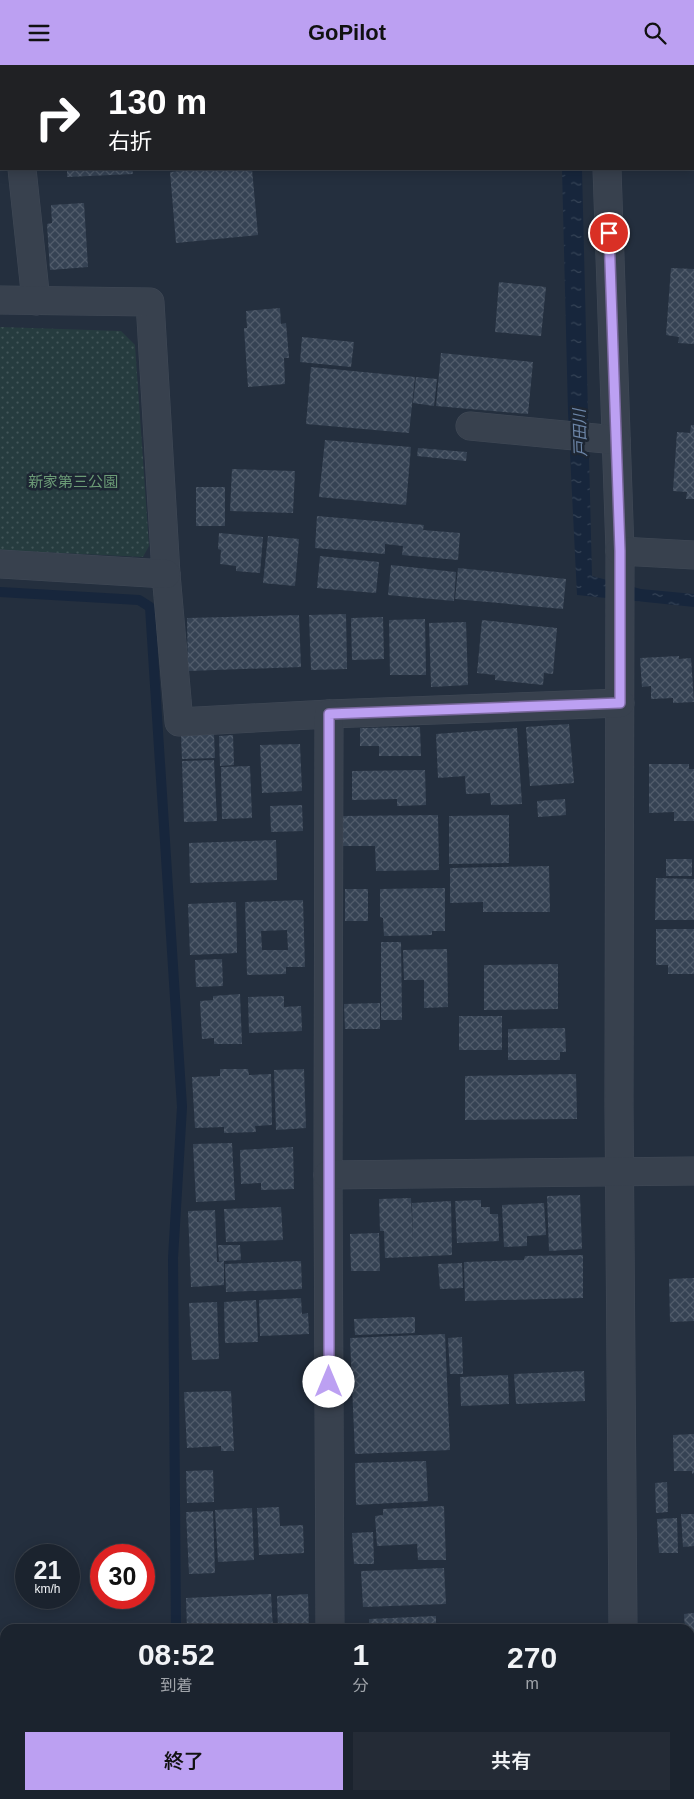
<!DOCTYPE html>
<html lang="ja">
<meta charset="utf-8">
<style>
body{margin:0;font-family:Helvetica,"Noto Sans JP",sans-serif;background:#242b36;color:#f1f3f6;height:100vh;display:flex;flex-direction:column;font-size:19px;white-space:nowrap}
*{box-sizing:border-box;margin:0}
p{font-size:16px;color:#a0a4aa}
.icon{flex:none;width:28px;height:28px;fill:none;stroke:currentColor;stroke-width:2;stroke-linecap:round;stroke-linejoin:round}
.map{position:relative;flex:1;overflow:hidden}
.drawer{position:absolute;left:0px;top:1559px;width:695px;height:176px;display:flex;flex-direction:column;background:#1b232e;border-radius:15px 15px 0 0;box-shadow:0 2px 12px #0003,0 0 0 1px #39404a}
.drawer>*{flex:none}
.guide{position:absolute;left:0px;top:0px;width:695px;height:105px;box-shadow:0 2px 12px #0003,0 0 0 1px #39404a;background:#202124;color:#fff;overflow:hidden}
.speed{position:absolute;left:15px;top:1479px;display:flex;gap:10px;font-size:25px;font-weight:700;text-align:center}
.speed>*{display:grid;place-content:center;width:65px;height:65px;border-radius:50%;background:#1b232e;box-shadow:0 2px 12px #0003,0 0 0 1px #39404a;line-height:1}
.speed small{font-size:12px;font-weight:400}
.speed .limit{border:8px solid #d22;background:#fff;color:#111}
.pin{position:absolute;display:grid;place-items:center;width:42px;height:42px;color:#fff;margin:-21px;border:2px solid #fff;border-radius:50%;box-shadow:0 1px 5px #0007}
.me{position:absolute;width:55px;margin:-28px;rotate:0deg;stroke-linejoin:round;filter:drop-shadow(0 0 4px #0008)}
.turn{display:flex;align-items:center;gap:18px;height:105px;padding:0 25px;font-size:22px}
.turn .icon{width:65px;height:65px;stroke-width:2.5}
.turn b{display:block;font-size:35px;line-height:42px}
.eta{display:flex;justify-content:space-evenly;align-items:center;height:85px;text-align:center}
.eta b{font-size:30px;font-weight:600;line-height:35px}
.primary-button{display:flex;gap:10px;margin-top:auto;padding:10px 25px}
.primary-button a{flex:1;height:58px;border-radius:0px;background:#bca0f2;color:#111;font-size:20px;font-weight:600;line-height:58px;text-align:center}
.primary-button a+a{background:#242b36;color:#f1f3f6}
header{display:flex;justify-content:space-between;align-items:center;height:65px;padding:0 25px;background:#bca0f2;color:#111;font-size:22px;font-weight:600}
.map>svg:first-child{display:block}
</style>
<header><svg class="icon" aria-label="menu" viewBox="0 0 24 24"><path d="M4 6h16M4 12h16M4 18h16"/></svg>GoPilot<svg class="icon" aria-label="search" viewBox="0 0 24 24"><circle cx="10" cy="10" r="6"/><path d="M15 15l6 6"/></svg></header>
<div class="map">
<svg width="694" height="1734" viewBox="0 0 694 1734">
<defs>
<pattern id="grass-dots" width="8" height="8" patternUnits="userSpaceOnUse" patternTransform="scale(1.25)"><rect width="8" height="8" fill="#263c3f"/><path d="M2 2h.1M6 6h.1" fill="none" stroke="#435659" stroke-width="1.8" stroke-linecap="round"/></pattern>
<pattern id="water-ripples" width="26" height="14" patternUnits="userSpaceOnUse" patternTransform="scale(1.25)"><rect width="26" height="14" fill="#17263c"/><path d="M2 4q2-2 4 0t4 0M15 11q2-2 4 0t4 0" fill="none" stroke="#364457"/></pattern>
<pattern id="building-cross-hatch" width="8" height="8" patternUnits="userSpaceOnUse" patternTransform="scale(1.25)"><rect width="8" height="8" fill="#364354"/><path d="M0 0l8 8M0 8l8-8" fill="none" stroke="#515c6b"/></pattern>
</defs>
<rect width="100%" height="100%" fill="#242f3e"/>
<path fill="url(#grass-dots)" d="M 0,262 L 121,266 L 135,280 L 149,481 L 143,492 L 0,485 Z"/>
<path fill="url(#water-ripples)" d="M 562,104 L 582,104 L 592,511 L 641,524 L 694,529 L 694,542 L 577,530 L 568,348 Z"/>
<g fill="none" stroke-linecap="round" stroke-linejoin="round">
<g stroke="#17263c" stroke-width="10">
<path d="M 0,527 L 139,535 L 150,542 L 182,1042 L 173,1193 L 176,1564"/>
<path d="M 178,1730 L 178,1734"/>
</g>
</g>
<g fill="url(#building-cross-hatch)" fill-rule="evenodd">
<path d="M 67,104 L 132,104 L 133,109 L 67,112 Z"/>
<path d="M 203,104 L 252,104 L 258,170 L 176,178 L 170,107 Z"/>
<path d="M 84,138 L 88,202 L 50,205 L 47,159 L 52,158 L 51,140 Z"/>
<path d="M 671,203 L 694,204 L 694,279 L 678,278 L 679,272 L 666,270 Z"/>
<path d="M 499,217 L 546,222 L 541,271 L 495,267 Z"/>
<path d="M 280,243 L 281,259 L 286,258 L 289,293 L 284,293 L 285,319 L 248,322 L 244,263 L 247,263 L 246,246 Z"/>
<path d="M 302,272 L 354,277 L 351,302 L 300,297 Z"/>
<path d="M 441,288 L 533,297 L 528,349 L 436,341 Z"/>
<path d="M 311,302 L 415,312 L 409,368 L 306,359 Z"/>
<path d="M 416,312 L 437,314 L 434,341 L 413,338 Z"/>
<path d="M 691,360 L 694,360 L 694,434 L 686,434 L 687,427 L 673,426 L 677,367 L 690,368 Z"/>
<path d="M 325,375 L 411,382 L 406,440 L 319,432 Z"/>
<path d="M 418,383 L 467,387 L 466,396 L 417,391 Z"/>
<path d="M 232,404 L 295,406 L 293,448 L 230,446 Z"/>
<rect x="196" y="422" width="29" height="39"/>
<path d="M 317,451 L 424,460 L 423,465 L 460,468 L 458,495 L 402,490 L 403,481 L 385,479 L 385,489 L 315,483 Z"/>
<path d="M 219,468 L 263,472 L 260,508 L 236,506 L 236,501 L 220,499 L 221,485 L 218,484 Z"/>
<path d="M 268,471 L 299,474 L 295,521 L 263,518 Z"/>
<path d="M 320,491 L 379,497 L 376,528 L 317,523 Z"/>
<path d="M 391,500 L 456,507 L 454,536 L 388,530 Z"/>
<path d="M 458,503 L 566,514 L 563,544 L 455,534 Z"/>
<path d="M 346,549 L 347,604 L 311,605 L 309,550 Z"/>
<path d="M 299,550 L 301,602 L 188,606 L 187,553 Z"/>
<path d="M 383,552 L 384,594 L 352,595 L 351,553 Z"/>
<path d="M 425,554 L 426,610 L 390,610 L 389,555 Z"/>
<path d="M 482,555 L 557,563 L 553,609 L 544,608 L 543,620 L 495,615 L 495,610 L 477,608 Z"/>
<path d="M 466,557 L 468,620 L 431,622 L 429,558 Z"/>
<path d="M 679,591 L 679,594 L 691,593 L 694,637 L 673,638 L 673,633 L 651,634 L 651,621 L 642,622 L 640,593 Z"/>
<path d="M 569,659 L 574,718 L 530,721 L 526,662 Z"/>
<path d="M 420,662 L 421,691 L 379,691 L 379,681 L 360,681 L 360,663 Z"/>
<path d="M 517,663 L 522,739 L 491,740 L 490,728 L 466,729 L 465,711 L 438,713 L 436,669 Z"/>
<path d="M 214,669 L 215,693 L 182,694 L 181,670 Z"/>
<path d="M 233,670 L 234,700 L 220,701 L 219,671 Z"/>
<path d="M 300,679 L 302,726 L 262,728 L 260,680 Z"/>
<path d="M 214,695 L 217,756 L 184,757 L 182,696 Z"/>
<path d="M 649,699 L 689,699 L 689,704 L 694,704 L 694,756 L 674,756 L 674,747 L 649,748 Z"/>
<path d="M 250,701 L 252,753 L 222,754 L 221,702 Z"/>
<path d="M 425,705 L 426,740 L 397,741 L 397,734 L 352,735 L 352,706 Z"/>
<path d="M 565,734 L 566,750 L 538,752 L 537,736 Z"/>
<path d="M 302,740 L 303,766 L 271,767 L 270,741 Z"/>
<path d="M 438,750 L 439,805 L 376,806 L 375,781 L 343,781 L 343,751 Z"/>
<path d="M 509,750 L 509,798 L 449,799 L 449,751 Z"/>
<path d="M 276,775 L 277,815 L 190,818 L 189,778 Z"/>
<rect x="666" y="794" width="26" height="17"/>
<path d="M 549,801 L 550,847 L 483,847 L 483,837 L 450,838 L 450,803 Z"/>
<path d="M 656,813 L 694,814 L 694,855 L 655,855 Z"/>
<path d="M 445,823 L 445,866 L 432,866 L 432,870 L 384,871 L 383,853 L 380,852 L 380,824 Z"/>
<rect x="345" y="824" width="23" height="32"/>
<path d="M 303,835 L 305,902 L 286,902 L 286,909 L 247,910 L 245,837 ZM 287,865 L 288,885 L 262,885 L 261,866 Z"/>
<path d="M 236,837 L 237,888 L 190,890 L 188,839 Z"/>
<path d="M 656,864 L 694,864 L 694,909 L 668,909 L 668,900 L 656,900 Z"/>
<path d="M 381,877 L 401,877 L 402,955 L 381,955 Z"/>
<path d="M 447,884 L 448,942 L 424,943 L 424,915 L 404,915 L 403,885 Z"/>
<path d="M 222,894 L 223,921 L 196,922 L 195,895 Z"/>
<path d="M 558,899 L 558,944 L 484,945 L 484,900 Z"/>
<path d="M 240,929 L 242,979 L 214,979 L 214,973 L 202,974 L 200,936 L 213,935 L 213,931 Z"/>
<path d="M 284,931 L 284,942 L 301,941 L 302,966 L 249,968 L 248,932 Z"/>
<path d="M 380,938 L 380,964 L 345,964 L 344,939 Z"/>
<rect x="459" y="951" width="43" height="34"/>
<path d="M 565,963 L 566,987 L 560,987 L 560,995 L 508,995 L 508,964 Z"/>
<path d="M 220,1004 L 248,1004 L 249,1010 L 271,1009 L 272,1060 L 255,1061 L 256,1067 L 224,1068 L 224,1062 L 195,1063 L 192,1012 L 220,1011 Z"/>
<path d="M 304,1004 L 306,1063 L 276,1065 L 274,1005 Z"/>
<path d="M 576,1009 L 577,1054 L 465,1055 L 465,1011 Z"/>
<path d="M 232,1078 L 235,1135 L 196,1137 L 193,1079 Z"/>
<path d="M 293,1082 L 294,1124 L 261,1125 L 261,1118 L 241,1119 L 240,1085 Z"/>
<path d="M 580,1130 L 582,1184 L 549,1186 L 547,1131 Z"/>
<path d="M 411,1133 L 413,1178 L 412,1138 L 451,1136 L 452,1190 L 385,1193 L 384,1166 L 380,1166 L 379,1134 Z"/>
<path d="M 481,1135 L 481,1142 L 490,1142 L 490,1149 L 498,1149 L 499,1176 L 457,1178 L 455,1136 Z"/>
<path d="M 544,1138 L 546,1170 L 527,1171 L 527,1181 L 504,1182 L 502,1140 Z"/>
<path d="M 281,1142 L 283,1175 L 226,1177 L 224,1144 Z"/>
<path d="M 215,1145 L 217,1197 L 224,1196 L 224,1220 L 191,1222 L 188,1146 Z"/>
<path d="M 379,1168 L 380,1206 L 351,1206 L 350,1169 Z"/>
<path d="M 218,1180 L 240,1180 L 241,1195 L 219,1196 Z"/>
<path d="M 583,1190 L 583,1233 L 465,1236 L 464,1197 L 524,1195 L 525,1191 Z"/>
<path d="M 301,1196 L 302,1224 L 226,1227 L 225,1199 Z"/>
<path d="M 462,1198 L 463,1223 L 440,1224 L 438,1199 Z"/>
<path d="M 694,1213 L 694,1256 L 670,1257 L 669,1214 Z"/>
<path d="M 301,1233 L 302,1249 L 308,1248 L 309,1269 L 260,1271 L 259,1235 Z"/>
<path d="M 256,1235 L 258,1277 L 225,1278 L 224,1237 Z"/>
<path d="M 217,1237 L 219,1294 L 192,1295 L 189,1238 Z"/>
<path d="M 415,1252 L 415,1268 L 355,1270 L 354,1254 Z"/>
<path d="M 445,1269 L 450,1385 L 355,1389 L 350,1273 Z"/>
<path d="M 462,1272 L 463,1309 L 450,1309 L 448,1273 Z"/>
<path d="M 584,1306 L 585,1336 L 516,1339 L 514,1309 Z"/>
<path d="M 508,1310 L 509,1339 L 461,1341 L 460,1312 Z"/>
<path d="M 231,1326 L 234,1386 L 221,1386 L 221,1381 L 187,1383 L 184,1327 Z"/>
<path d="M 694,1369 L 694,1408 L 692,1409 L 692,1406 L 674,1406 L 673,1370 Z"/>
<path d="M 426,1396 L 428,1436 L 356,1440 L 355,1398 Z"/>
<path d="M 213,1405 L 214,1437 L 187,1438 L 186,1406 Z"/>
<path d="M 667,1417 L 668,1447 L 656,1448 L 655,1418 Z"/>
<path d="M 444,1441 L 446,1495 L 418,1495 L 417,1479 L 377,1481 L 375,1451 L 383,1450 L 383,1444 Z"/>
<path d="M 279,1442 L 280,1461 L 303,1460 L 304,1488 L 259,1490 L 257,1443 Z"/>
<path d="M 252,1443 L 254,1495 L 218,1497 L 215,1445 Z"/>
<path d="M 213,1446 L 215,1508 L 189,1509 L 186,1447 Z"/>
<path d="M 681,1449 L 694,1449 L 694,1481 L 683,1482 Z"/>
<path d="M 677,1453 L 678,1488 L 659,1488 L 657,1454 Z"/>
<path d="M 373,1467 L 374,1499 L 354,1499 L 352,1468 Z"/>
<path d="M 444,1503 L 446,1539 L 363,1542 L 361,1506 Z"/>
<path d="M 271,1529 L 273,1564 L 187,1564 L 186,1533 Z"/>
<path d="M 308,1529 L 309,1564 L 278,1564 L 277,1531 Z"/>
<path d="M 694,1548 L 694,1583 L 690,1583 L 690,1564 L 685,1564 L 684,1549 Z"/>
<path d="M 436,1551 L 436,1564 L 369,1564 L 369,1554 Z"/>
<path d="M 549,1558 L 549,1564 L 460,1564 L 460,1560 Z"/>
<rect x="190" y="1730" width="100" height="4"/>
<path d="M 352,1730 L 382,1730 L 383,1734 L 352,1734 Z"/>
<rect x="424" y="1730" width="16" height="2"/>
<rect x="444" y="1730" width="10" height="4"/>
<rect x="466" y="1730" width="103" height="4"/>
</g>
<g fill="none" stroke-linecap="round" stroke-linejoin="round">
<defs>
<g id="minor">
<path d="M 12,0 L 12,1"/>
<path d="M 604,0 L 604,1"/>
<path d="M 22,104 L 36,236"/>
<path d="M 607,104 L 620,486 L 619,1041 L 623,1564"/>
<path d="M 0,235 L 150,237 L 166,509 L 179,657 L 329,649 L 620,638"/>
<path d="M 470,361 L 616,375"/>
<path d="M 620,486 L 694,490"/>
<path d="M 0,499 L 166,509"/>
<path d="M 329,649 L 328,1110 L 330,1564"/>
<path d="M 328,1110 L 694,1106"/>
<path d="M 331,1730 L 331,1734"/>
<path d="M 624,1730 L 624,1734"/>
</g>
</defs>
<use href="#minor" stroke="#414a57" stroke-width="29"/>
<use href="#minor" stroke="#38414e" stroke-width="28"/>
</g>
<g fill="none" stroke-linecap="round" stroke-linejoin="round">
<defs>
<path id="route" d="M 329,1317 L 329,649 L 620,638 L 620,486 L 609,168"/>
</defs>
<use href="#route" stroke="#7a689d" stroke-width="12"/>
<use href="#route" stroke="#bca0f2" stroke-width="9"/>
</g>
<g text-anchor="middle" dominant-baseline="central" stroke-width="5" stroke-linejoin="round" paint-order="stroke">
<g font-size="15" fill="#6b9a76" stroke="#1d2633">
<text x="73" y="416">新家第三公園</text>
</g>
<g font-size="16" font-style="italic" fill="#6d86a8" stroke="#1d2633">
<text transform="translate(580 368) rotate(-92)">戸田川</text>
</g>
</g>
</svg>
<div class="speed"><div>21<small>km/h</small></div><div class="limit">30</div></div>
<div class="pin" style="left:609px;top:168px;background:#d93025"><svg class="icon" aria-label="arrive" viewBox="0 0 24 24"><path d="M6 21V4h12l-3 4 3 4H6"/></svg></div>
<svg class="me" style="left:329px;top:1317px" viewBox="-20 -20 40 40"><circle r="19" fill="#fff"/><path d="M0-13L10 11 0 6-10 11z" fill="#bca0f2"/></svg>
<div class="guide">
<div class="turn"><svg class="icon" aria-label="right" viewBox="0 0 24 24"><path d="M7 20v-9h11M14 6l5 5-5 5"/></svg><div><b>130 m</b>右折</div></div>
</div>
<section class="drawer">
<div class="eta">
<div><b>08:52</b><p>到着</p></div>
<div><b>1</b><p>分</p></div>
<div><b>270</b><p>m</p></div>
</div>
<div class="primary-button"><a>終了</a><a>共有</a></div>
</section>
</div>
